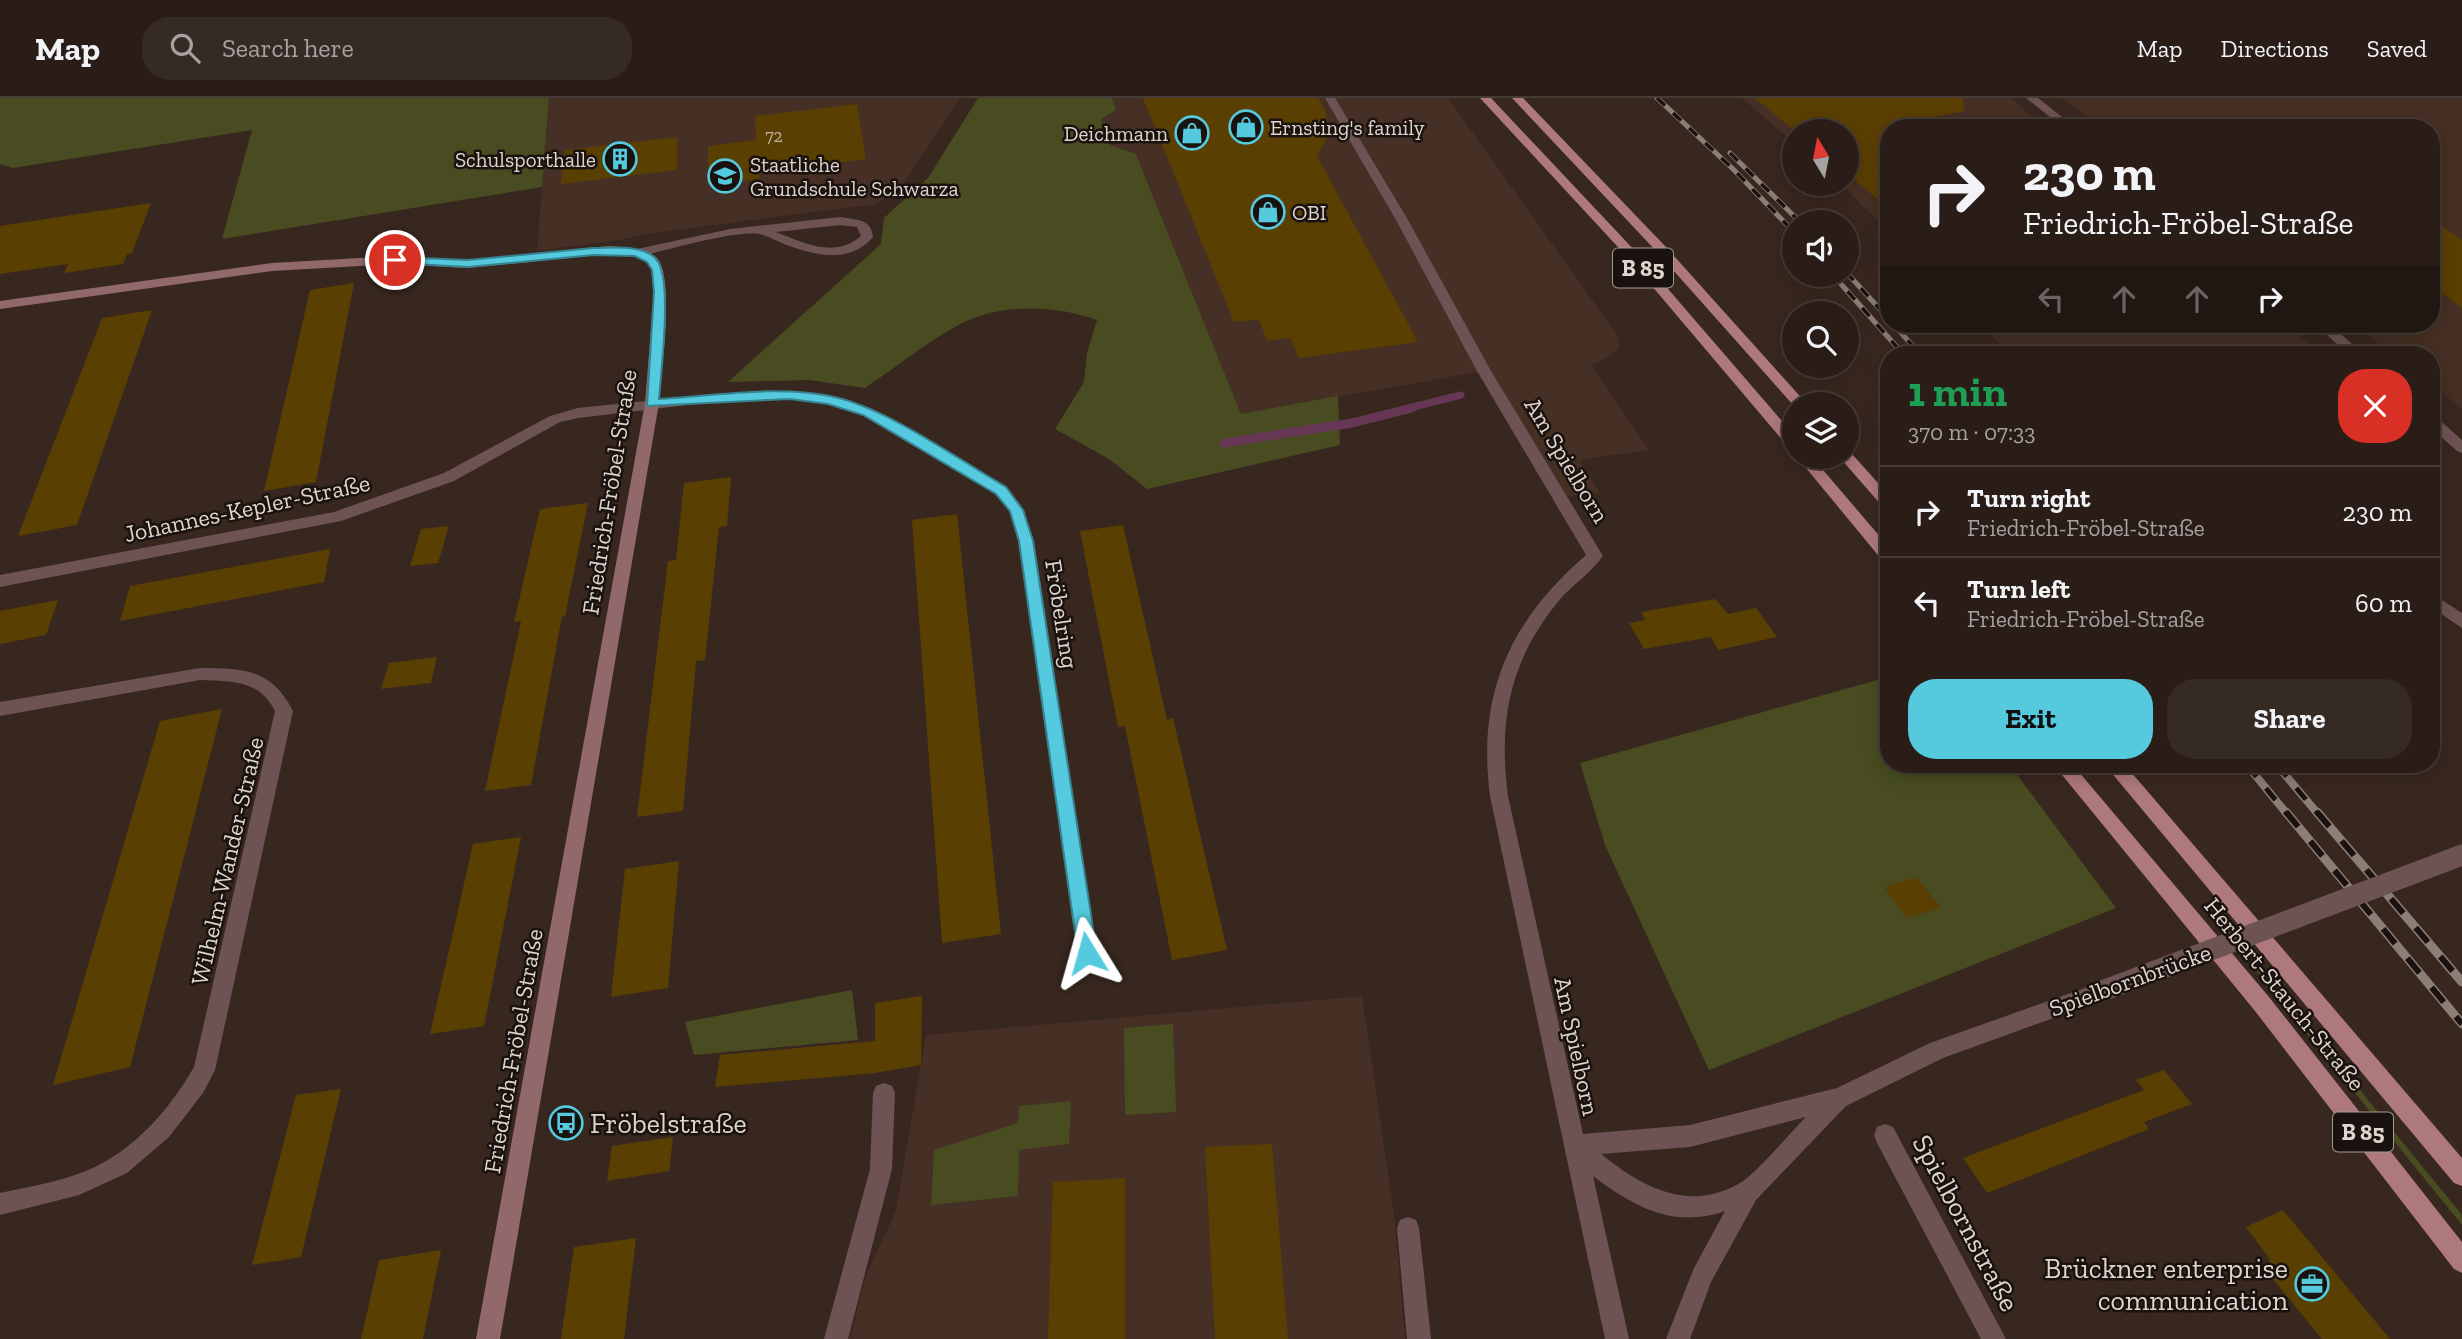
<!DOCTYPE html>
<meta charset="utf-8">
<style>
body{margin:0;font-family:"Zilla Slab",serif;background:#362a24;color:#f1f3f6;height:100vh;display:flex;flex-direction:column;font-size:26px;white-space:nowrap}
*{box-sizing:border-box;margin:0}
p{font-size:23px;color:#a5a2a1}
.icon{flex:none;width:38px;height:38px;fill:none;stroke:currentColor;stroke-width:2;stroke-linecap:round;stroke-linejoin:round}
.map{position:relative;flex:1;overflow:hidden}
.details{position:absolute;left:1880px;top:248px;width:560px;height:427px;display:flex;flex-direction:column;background:#2a1d17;border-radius:28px;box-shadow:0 4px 18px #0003,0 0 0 2px #463b36}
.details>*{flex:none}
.hud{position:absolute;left:1880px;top:21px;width:560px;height:214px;border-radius:28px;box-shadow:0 4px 18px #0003,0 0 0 2px #463b36;background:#2a1d17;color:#f1f3f6;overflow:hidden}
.needle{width:46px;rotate:350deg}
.tools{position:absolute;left:1782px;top:21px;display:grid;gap:14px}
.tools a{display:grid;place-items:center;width:77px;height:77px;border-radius:50%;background:#2a1d17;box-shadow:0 4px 18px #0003,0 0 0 2px #463b36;font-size:35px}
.pin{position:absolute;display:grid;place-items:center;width:60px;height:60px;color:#fff;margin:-30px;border:4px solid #fff;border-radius:50%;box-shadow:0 2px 7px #0007}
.me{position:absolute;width:77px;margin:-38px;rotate:352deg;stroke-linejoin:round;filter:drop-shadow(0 0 5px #0008)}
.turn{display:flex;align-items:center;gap:24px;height:147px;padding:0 28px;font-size:32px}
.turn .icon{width:91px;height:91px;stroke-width:2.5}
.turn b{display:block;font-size:49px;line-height:60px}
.lanes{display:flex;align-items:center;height:66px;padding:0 28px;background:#0003;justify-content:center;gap:35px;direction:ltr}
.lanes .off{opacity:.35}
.round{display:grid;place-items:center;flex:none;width:74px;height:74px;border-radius:28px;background:#362a24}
.head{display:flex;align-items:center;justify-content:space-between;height:119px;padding:0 28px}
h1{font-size:42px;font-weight:800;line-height:52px;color:#1e9e55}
.primary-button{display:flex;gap:14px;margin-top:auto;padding:14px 28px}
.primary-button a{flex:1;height:80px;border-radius:28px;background:#55cadf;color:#111;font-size:28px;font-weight:800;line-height:80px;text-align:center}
.primary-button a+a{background:#362a24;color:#f1f3f6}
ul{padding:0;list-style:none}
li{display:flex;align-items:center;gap:21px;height:91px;padding:0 28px;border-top:2px solid #463b36}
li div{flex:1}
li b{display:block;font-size:26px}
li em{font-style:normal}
header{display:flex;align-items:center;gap:42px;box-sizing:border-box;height:98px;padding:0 35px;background:#2a1d17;border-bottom:2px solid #463b36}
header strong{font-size:33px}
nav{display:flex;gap:38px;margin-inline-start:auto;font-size:24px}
.search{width:490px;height:63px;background:#362a24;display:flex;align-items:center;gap:18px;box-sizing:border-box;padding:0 24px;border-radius:28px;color:#a5a2a1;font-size:26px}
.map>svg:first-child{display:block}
</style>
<header>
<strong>Map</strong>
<div class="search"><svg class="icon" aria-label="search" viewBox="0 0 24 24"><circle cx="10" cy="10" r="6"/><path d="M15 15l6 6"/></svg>Search here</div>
<nav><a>Map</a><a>Directions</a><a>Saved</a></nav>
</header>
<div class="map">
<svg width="2462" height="1241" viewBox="0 0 2462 1241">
<rect width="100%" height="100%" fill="#38271f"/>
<g fill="#462f24">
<path d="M 549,0 L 960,0 L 902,88 L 877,106 L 651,135 L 625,141 L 537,153 Z"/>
<path d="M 1112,0 L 1448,0 L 1617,237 L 1620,249 L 1610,258 L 1591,267 L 1649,352 L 1579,362 L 1600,395 L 1561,399 L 1484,273 L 1241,316 L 1136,56 L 1110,47 L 1101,21 L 1116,12 Z"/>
<path d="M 1742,0 L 2011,0 L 2045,30 L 1888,30 L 1888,133 L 1841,86 L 1846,86 L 1846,33 L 1794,33 L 1794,45 Z"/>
<path d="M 2063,0 L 2462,0 L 2462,311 L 2431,286 L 2431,257 L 2393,257 L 2353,226 L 2431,226 L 2431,30 L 2101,30 Z"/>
<path d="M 1980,226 L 2286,226 L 2322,257 L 2011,257 Z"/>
<path d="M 1362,898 L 1394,1116 L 1405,1241 L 850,1241 L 866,1177 L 896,1113 L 926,937 Z"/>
</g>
<g fill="#484c20">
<path d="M 0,0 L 549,0 L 542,89 L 222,141 L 252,32 L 13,70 L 0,66 Z"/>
<path d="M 978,0 L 1112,0 L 1116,12 L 1101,21 L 1110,47 L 1136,56 L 1241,316 L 1338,298 L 1340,347 L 1147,391 L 1109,361 L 1055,331 L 1084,284 L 1087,255 L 1097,222 C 1054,206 996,205 955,229 C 924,246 895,270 865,290 L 809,282 L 728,284 L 881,146 L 884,120 L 928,80 Z"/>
<path d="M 1888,579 L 1888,667 L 2010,667 L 2116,810 L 1709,972 L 1605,747 L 1580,665 Z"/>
<path d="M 2258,867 L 2462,1117 L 2462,1127 L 2253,869 Z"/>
<path d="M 852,892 L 858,942 L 694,957 L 685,924 Z"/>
<path d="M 1173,926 L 1176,1014 L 1125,1017 L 1124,930 Z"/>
<path d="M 1071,1003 L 1069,1046 L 1019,1052 L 1018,1098 L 931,1107 L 934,1052 L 1018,1025 L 1019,1008 Z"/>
</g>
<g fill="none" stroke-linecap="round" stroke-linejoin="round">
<path stroke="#673856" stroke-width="7" d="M 1405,311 L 1461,297"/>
<path stroke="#673856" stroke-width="9" d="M 1224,345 L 1352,325 L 1412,310"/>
</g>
<g fill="#5a3f03">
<path d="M 1143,0 L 1318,0 L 1325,12 L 1329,36 L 1317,58 L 1418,244 L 1299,260 L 1290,240 L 1267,243 L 1259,221 L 1234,224 Z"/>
<path d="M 1755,0 L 1963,0 L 1965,13 L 1888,28 L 1888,109 L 1846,75 L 1846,33 L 1795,33 Z"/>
<path d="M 857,6 L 866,61 L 759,74 L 759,81 L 708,86 L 708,48 L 756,42 L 755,18 Z"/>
<path d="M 677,39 L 677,72 L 561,86 L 565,52 Z"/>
<path d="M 151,105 L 132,155 L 127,156 L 123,166 L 64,175 L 68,166 L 0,176 L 0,128 Z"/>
<path d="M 2431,120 L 2462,142 L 2462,210 L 2431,187 Z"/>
<path d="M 354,185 L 316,384 L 264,393 L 310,192 Z"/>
<path d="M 152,212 L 77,427 L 18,438 L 102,220 Z"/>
<path d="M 731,379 L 727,428 L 719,429 L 705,562 L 696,563 L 683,713 L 637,719 L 668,463 L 676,462 L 684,385 Z"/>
<path d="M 588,405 L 565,518 L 562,518 L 531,687 L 485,693 L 521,523 L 514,524 L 540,411 Z"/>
<path d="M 957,416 L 1001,836 L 942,845 L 912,422 Z"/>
<path d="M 1123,427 L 1167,622 L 1173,620 L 1227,852 L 1172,862 L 1125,628 L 1118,629 L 1080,433 Z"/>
<path d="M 449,428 L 438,465 L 410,468 L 421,431 Z"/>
<path d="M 330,451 L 324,484 L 120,523 L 130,488 Z"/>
<path d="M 1715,501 L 1728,516 L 1756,510 L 1777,539 L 1718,552 L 1711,539 L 1644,551 L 1629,525 L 1645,522 L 1641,514 Z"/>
<path d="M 58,502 L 46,537 L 0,546 L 0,513 Z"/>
<path d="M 437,559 L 431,585 L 381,591 L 389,565 Z"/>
<path d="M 222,611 L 130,969 L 53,987 L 160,623 Z"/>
<path d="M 521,739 L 484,928 L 430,936 L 473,746 Z"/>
<path d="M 679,763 L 668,890 L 611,899 L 625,771 Z"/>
<path d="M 1916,779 L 1941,810 L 1907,820 L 1884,789 Z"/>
<path d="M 922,898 L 921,967 L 875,975 L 715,989 L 720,957 L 875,943 L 875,905 Z"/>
<path d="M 2164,972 L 2192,1006 L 2144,1024 L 2149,1031 L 1987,1095 L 1963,1060 L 2144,992 L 2136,982 Z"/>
<path d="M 341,991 L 301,1159 L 252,1167 L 296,997 Z"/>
<path d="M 673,1039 L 669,1073 L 607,1083 L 612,1048 Z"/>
<path d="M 1272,1046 L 1288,1241 L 1215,1241 L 1205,1049 Z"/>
<path d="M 1125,1080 L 1125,1241 L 1048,1241 L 1053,1084 Z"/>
<path d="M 2283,1112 L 2390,1241 L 2322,1241 L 2272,1180 L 2269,1160 L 2246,1129 Z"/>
<path d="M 636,1140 L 624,1241 L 561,1241 L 574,1149 Z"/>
<path d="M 441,1152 L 423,1241 L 361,1241 L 379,1162 Z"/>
</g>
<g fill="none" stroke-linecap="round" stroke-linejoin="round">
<g fill="#6e5355" fill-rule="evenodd">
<path d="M 1325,0 L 1335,0 L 1408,122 L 1491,273 L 1603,458 C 1592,474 1574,486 1561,500 C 1510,561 1498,621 1508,698 L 1583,1036 L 1690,1027 L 1837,990 L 1930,945 L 2102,884 L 2109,886 L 2112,893 L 2109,900 L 1943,960 L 1846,1008 L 1756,1102 L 1711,1184 L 1690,1241 L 1666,1241 L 1694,1170 L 1725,1113 C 1674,1131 1634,1109 1593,1078 L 1629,1241 L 1605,1241 L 1490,698 C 1477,596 1509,524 1586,457 L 1477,273 L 1396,122 ZM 1806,1019 C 1790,1035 1756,1076 1740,1085 C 1689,1115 1642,1089 1601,1056 L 1690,1049 Z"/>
<path d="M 2026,0 L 2038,0 L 2076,30 L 2064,30 Z"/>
<path d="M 840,119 C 856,122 871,120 873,139 C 849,167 814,157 784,146 C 776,143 767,137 759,136 C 734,132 664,153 637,159 L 631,155 L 637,151 L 730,131 ZM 840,127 L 857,129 L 861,138 C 835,161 804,145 776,134 Z"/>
<path d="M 2315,226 L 2330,226 L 2364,257 L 2349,257 Z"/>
<path d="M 790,293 L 830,298 L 873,311 L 1006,388 L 1024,412 L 1034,443 L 1097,855 L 1094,861 L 1087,864 L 1080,861 L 1077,855 L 1018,443 L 1009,413 L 996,396 L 863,317 L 828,306 L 790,301 L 713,304 L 578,320 L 560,324 L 454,383 L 341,423 L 0,489 L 0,477 L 334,414 L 444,375 L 550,318 L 578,310 L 713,296 Z"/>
<path d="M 2431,318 L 2436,319 L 2462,342 L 2462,355 L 2457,353 L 2431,330 Z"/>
<path d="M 2431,495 L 2462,515 L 2462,530 L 2431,509 Z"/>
<path d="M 200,570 C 243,570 272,571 293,613 L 215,972 L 203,995 L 169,1039 L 127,1075 L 79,1097 L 0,1117 L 0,1095 C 31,1088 66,1083 95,1069 C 138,1048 171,1009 194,969 L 275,613 C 260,582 231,583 200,582 L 0,618 L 0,604 Z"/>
<path d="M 884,985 L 892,988 L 895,995 L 892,1071 L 848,1241 L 824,1241 L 870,1071 L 873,995 L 876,988 Z"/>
<path d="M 1885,1026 L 1893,1029 L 2006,1241 L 1981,1241 L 1877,1045 L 1874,1037 L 1877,1029 Z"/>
<path d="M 1408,1119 L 1416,1122 L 1419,1130 L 1431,1241 L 1407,1241 L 1397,1130 L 1400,1122 Z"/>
</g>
<path fill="#92696b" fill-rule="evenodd" d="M 610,148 C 624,150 646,149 657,160 C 675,179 661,276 659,305 L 500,1241 L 476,1241 L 645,305 L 654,194 L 652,172 L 646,164 L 634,158 L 610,156 L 468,170 L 395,166 L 272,173 L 0,211 L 0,203 L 272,165 L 395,158 L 468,162 Z"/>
<g fill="#ae797c" fill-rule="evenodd">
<path d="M 1480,0 L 1491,0 L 1637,155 L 1794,337 L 1794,352 L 1789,350 L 1629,161 Z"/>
<path d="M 1512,0 L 1523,0 L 1665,148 L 1807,306 L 1794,308 L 1657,154 Z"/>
<path d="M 1846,353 L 1851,355 L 1888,396 L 1888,410 L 1883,409 L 1841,361 L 1839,359 L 1846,359 Z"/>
<path d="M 1797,359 L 1812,359 L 1888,448 L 1888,463 L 1882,462 Z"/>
<path d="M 2054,667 L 2073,667 L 2269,899 L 2462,1144 L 2462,1175 L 2454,1171 L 2255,913 Z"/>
<path d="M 2105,667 L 2125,667 L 2462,1060 L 2462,1088 L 2454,1085 Z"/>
</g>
<defs>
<g id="rail-far2">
<path d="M 1657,0 L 1733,71 L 1794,134"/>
<path d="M 1730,55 L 1800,124"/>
<path d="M 1846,174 L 1888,220"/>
<path d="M 1833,177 L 1904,257"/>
<path d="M 1893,226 L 1921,257"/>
</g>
<g id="rail-far1">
<path d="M 2247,667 L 2287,716"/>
<path d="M 2277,667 L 2318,716"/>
</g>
<g id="rail">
<path d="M 2286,714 L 2462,926"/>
<path d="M 2317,714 L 2462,884"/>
</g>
</defs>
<use href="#rail-far2" stroke="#8c7e77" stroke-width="5"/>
<use href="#rail-far1" stroke="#8c7e77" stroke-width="8"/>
<use href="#rail" stroke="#8c7e77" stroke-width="9"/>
<use href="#rail-far2" stroke="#1a120e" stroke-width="3.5" stroke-dasharray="11" stroke-linecap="butt"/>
<use href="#rail-far1" stroke="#1a120e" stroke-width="5" stroke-dasharray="15" stroke-linecap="butt"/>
<use href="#rail" stroke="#1a120e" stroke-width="6" stroke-dasharray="19" stroke-linecap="butt"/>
<path stroke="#6e5355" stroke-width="21" d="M 2102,893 L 2462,757"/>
</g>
<path fill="#55cadf" stroke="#378391" stroke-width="2" d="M 593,150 C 611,150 643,146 656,161 C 673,179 661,273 659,301 C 714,298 775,287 830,298 C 886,309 956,360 1006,389 L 1023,412 L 1033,443 L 1097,855 L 1094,861 L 1087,863 L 1081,861 L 1078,855 L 1019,443 L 1010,413 L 996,396 L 863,317 L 828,306 L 790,301 L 647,308 L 654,194 L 652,172 L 647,164 L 635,158 L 593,157 L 468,169 L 395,165 L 389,162 L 395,159 L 468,162 Z"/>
<defs>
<symbol id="shop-ring" viewBox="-11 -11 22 22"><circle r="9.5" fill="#1a120e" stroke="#55cadf" stroke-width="1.5"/><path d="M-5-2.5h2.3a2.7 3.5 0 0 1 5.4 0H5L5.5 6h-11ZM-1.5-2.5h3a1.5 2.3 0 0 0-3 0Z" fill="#55cadf"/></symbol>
<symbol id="building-ring" viewBox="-11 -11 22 22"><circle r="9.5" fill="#1a120e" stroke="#55cadf" stroke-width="1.5"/><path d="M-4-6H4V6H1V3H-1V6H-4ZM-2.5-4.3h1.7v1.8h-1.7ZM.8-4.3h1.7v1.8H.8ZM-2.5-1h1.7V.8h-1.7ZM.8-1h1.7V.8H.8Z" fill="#55cadf"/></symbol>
<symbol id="school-ring" viewBox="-11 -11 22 22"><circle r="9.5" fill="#1a120e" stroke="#55cadf" stroke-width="1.5"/><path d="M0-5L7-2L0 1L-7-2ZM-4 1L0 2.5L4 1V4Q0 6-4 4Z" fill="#55cadf"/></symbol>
<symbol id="bus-ring" viewBox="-11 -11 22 22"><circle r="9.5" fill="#1a120e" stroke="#55cadf" stroke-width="1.5"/><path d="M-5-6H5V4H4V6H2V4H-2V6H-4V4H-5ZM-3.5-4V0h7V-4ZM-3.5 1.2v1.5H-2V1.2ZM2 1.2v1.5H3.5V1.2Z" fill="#55cadf"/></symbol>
<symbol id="office-ring" viewBox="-11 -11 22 22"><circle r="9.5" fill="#1a120e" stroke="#55cadf" stroke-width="1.5"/><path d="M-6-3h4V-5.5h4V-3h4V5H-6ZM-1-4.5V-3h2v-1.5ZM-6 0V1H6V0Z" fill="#55cadf"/></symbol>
</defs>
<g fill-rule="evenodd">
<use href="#shop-ring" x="1227" y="10" width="38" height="38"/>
<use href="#shop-ring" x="1173" y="16" width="38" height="38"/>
<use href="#building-ring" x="601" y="42" width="38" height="38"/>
<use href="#school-ring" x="706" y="59" width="38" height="38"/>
<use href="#shop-ring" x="1249" y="95" width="38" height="38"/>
<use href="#bus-ring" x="547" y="1006" width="38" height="38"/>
<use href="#office-ring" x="2293" y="1167" width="38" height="38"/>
</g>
<g text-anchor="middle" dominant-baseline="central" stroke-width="5" stroke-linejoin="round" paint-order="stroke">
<g font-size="18" fill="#beaf9b">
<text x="774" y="38">72</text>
</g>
<g font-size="21" fill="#dfd4ce" stroke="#1a120e" text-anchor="start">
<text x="1270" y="29">Ernsting's family</text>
<text x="1168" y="35" text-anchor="end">Deichmann</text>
<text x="596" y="61" text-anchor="end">Schulsporthalle</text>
<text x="750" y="66">Staatliche<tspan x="750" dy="24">Grundschule Schwarza</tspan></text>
<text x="1292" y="114">OBI</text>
</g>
<g fill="#1a120e" stroke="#a49a94" stroke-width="2">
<rect x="1613" y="150.5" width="60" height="39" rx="5"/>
<rect x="2333" y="1014.5" width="60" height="39" rx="5"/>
</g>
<g font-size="23" font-weight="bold" fill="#dfd4ce">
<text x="1643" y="170">B 85</text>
<text x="2363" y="1034">B 85</text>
</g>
<g font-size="24" fill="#dfd4ce" stroke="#1a120e">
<text transform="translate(1567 362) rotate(59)">Am Spielborn</text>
<text transform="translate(609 394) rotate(-81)">Friedrich-Fröbel-Straße</text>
<text transform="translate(247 410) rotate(-12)">Johannes-Kepler-Straße</text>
<text transform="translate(1062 516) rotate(81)">Fröbelring</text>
<text transform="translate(227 763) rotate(-77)">Wilhelm-Wander-Straße</text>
<text transform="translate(2130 882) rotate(-20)">Spielbornbrücke</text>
<text transform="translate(2285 896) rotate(51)">Herbert-Stauch-Straße</text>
<text transform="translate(1577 948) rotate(78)">Am Spielborn</text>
<text transform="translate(513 953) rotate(-80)">Friedrich-Fröbel-Straße</text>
</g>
<g font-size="28" fill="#dfd4ce" stroke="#1a120e" text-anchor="start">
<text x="590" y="1025">Fröbelstraße</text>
<text x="2288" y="1170" text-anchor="end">Brückner enterprise<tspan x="2288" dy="32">communication</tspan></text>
</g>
<g font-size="28" fill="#dfd4ce" stroke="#1a120e">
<text transform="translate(1966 1125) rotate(62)">Spielbornstraße</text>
</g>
</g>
</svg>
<div class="tools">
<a><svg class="needle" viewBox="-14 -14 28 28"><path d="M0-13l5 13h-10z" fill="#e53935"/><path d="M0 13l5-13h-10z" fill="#a5a2a1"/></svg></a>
<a><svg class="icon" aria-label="sound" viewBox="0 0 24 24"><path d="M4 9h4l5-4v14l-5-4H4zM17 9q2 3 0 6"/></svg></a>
<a><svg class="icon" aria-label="search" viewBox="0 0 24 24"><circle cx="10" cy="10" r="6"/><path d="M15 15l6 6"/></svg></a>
<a><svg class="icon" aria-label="layers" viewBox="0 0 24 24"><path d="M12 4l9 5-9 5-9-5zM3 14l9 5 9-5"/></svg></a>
</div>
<div class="pin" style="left:395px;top:162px;background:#d93025"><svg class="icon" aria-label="arrive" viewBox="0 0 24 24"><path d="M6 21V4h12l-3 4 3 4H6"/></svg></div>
<svg class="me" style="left:1087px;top:855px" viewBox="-20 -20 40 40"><path d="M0-17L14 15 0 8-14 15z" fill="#55cadf" stroke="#fff" stroke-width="4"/></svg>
<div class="hud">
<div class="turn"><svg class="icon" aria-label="right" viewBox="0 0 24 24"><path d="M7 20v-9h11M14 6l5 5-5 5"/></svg><div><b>230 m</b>Friedrich-Fröbel-Straße</div></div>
<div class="lanes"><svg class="icon off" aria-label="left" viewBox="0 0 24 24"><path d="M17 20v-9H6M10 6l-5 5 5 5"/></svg><svg class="icon off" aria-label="ahead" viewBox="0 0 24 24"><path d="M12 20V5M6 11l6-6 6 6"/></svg><svg class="icon off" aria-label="ahead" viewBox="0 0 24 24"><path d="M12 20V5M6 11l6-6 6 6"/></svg><svg class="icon" aria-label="right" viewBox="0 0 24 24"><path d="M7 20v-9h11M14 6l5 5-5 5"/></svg></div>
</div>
<section class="details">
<div class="head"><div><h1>1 min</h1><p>370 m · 07:33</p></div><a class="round" style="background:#d93025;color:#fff"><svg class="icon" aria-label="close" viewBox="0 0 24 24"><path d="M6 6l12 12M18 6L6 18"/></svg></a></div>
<ul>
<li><svg class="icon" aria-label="right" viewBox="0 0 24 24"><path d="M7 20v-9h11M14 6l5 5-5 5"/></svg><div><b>Turn right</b><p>Friedrich-Fröbel-Straße</p></div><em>230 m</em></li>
<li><svg class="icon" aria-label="left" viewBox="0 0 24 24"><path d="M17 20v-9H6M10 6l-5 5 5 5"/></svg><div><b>Turn left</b><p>Friedrich-Fröbel-Straße</p></div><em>60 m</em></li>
</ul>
<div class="primary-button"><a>Exit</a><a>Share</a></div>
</section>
</div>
